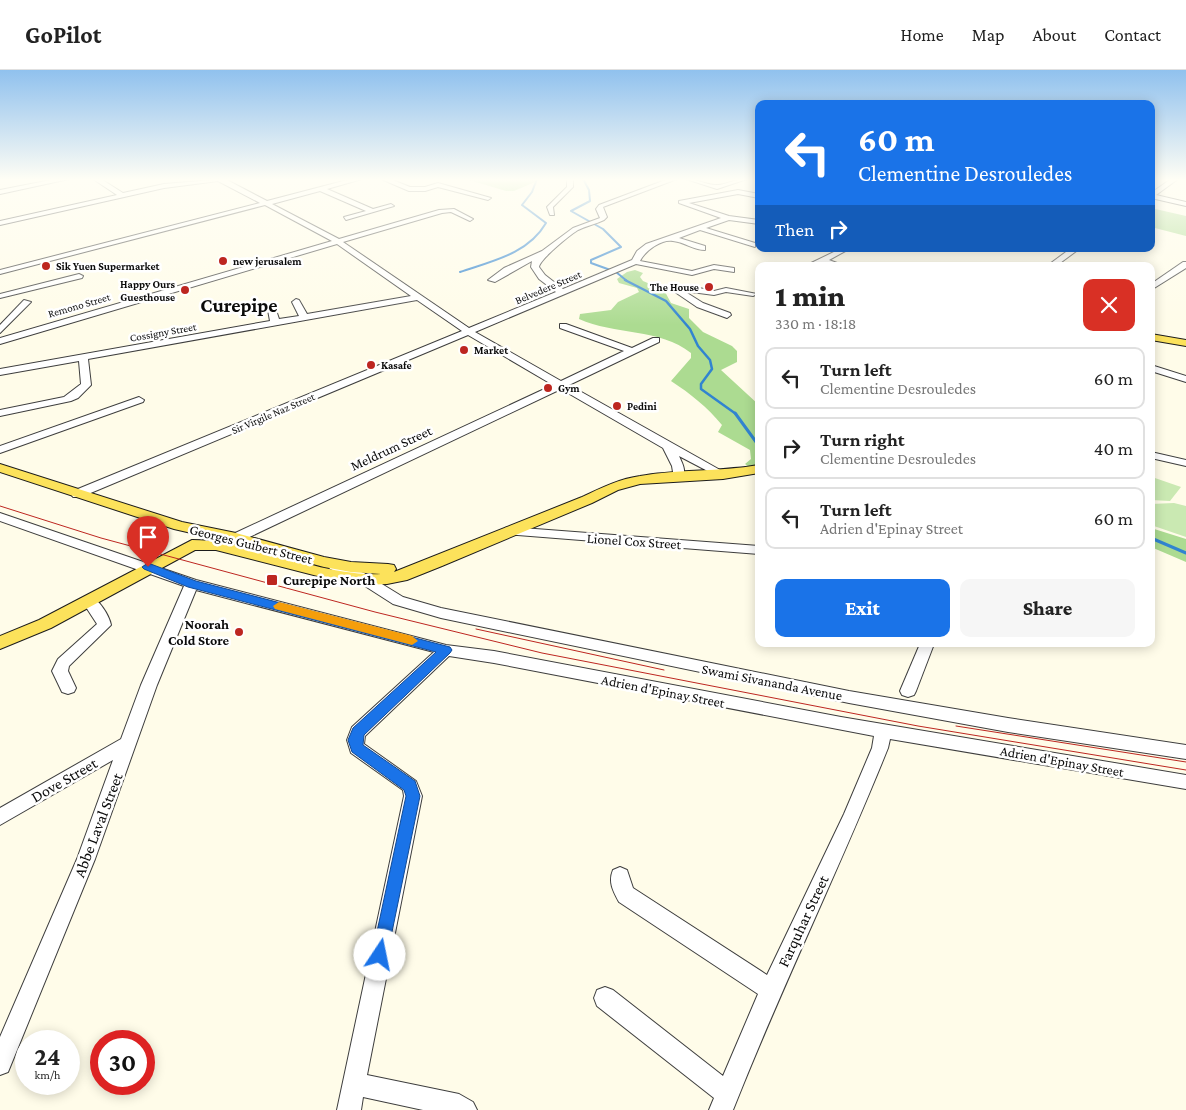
<!DOCTYPE html>
<meta charset="utf-8">
<style>
body{margin:0;font-family:"Crimson Pro",serif;background:#f6f6f6;color:#222;height:100vh;display:flex;flex-direction:column;font-size:19px;white-space:nowrap}
*{box-sizing:border-box;margin:0}
p{font-size:16px;color:#767676}
.icon{flex:none;width:28px;height:28px;fill:none;stroke:currentColor;stroke-width:2;stroke-linecap:round;stroke-linejoin:round}
.map{position:relative;flex:1;overflow:hidden}
.panel{position:absolute;left:755px;top:192px;width:400px;height:385px;display:flex;flex-direction:column;background:#fff;border-radius:10px;box-shadow:0 2px 12px #0003}
.panel>*{flex:none}
.hud{position:absolute;left:755px;top:30px;width:400px;height:152px;border-radius:10px;box-shadow:0 2px 12px #0003;background:#1a73e8;color:#fff;overflow:hidden}
.speed{position:absolute;left:15px;top:960px;display:flex;gap:10px;font-size:25px;font-weight:700;text-align:center}
.speed>*{display:grid;place-content:center;width:65px;height:65px;border-radius:50%;background:#fff;box-shadow:0 2px 12px #0003;line-height:1}
.speed small{font-size:12px;font-weight:400}
.speed .limit{border:8px solid #d22;background:#fff;color:#111}
.pin{position:absolute;display:grid;place-items:center;width:42px;height:42px;color:#fff;margin:-51px -21px;border-radius:50% 50% 50% 0;rotate:-45deg;box-shadow:0 0 5px #0007}
.pin .icon{rotate:45deg}
.me{position:absolute;width:55px;margin:-28px;rotate:11deg;stroke-linejoin:round;filter:drop-shadow(0 0 4px #0008)}
.turn{display:flex;align-items:center;gap:18px;height:105px;padding:0 20px;font-size:22px}
.turn .icon{width:65px;height:65px;stroke-width:2.5}
.turn b{display:block;font-size:35px;line-height:42px}
.then{display:flex;align-items:center;height:48px;padding:0 20px;background:#0003;gap:10px;font-size:19px}
.round{display:grid;place-items:center;flex:none;width:52px;height:52px;border-radius:10px;background:#f6f6f6}
.overview{display:flex;align-items:center;justify-content:space-between;height:85px;padding:0 20px}
h1{font-size:30px;font-weight:800;line-height:38px}
.button{display:flex;gap:10px;margin-top:auto;padding:10px 20px}
.button a{flex:1;height:58px;border-radius:10px;background:#1a73e8;color:#fff;font-size:20px;font-weight:800;line-height:58px;text-align:center}
.button a+a{background:#f6f6f6;color:#222}
ul{padding:0;list-style:none}
li{display:flex;align-items:center;gap:15px;height:62px;margin:0 10px 8px;padding:0 10px;border:2px solid #e0e0e0;border-radius:10px}
li div{flex:1}
li b{display:block;font-size:19px}
li em{font-style:normal}
header{display:flex;align-items:center;gap:30px;box-sizing:border-box;height:70px;padding:0 25px;background:#fff;border-bottom:1px solid #e0e0e0}
header strong{font-size:24px}
nav{display:flex;gap:28px;margin-inline-start:auto;font-size:18px}
.map>svg:first-child{display:block}
</style>
<header>
<strong>GoPilot</strong>
<nav><a>Home</a><a>Map</a><a>About</a><a>Contact</a></nav>
</header>
<div class="map">
<svg width="1186" height="1040" viewBox="0 0 1186 1040">
<rect width="100%" height="100%" fill="#fffce9"/>
<g fill="#cae9b2">
<path d="M 1151,407 L 1152,407 L 1181,417 L 1170,431 L 1151,430 Z"/>
<path d="M 1174,433 L 1186,436 L 1186,467 L 1151,455 L 1151,434 Z"/>
</g>
<g fill="#acdb91">
<path d="M 466,109 L 542,109 L 514,121 L 506,121 Z"/>
<path d="M 1151,138 L 1186,146 L 1186,166 L 1155,158 L 1151,161 Z"/>
<path d="M 635,200 L 643,203 L 640,207 L 643,211 L 664,220 L 671,233 L 689,239 L 689,248 L 703,262 L 732,276 L 737,281 L 737,292 L 721,300 L 759,335 L 759,399 L 752,399 L 745,394 L 751,389 L 750,380 L 718,362 L 722,355 C 707,337 691,324 671,311 L 691,288 L 691,283 C 660,258 614,265 579,249 L 580,244 L 611,240 L 618,232 L 639,222 L 637,218 L 619,213 L 617,209 L 627,202 Z"/>
<path d="M 1151,458 L 1186,469 L 1186,492 L 1151,477 Z"/>
</g>
<g fill="none" stroke-linecap="round" stroke-linejoin="round">
<g stroke="#3184d0" stroke-width="2">
<path d="M 583,109 L 589,120 L 590,131 L 571,141 L 603,159 L 621,177 L 591,190 L 591,193 L 616,202 L 627,211"/>
<path d="M 460,202 C 492,191 528,184 546,153 L 522,135 L 532,122 L 537,109"/>
</g>
<path stroke="#3184d0" stroke-width="2.5" d="M 625,210 L 666,231 L 690,259 L 698,276 L 710,290 L 712,299 L 701,314 L 701,319 L 736,344"/>
<g stroke="#3184d0" stroke-width="3">
<path d="M 735,343 L 759,376"/>
<path d="M 1151,468 L 1186,483"/>
</g>
<defs>
<g id="minor">
<path d="M 56,109 L 69,109 L 0,124 L 0,120 Z"/>
<path d="M 93,109 L 101,109 L 123,123 L 164,114 L 225,109 L 267,131 L 351,109 L 362,109 L 327,119 L 373,139 L 391,134 L 394,136 L 346,150 L 344,147 L 366,141 L 320,121 L 272,134 L 339,169 L 439,140 L 454,139 L 473,149 L 470,151 L 451,142 L 442,143 L 343,172 L 469,258 L 556,222 L 539,209 L 531,197 L 532,191 L 495,212 L 488,210 L 504,198 L 542,181 L 573,158 L 600,148 L 596,139 L 599,135 L 668,109 L 677,109 L 603,137 L 607,147 L 604,150 C 596,154 586,156 578,160 C 570,165 540,189 539,197 L 545,205 L 563,219 L 632,190 L 637,181 L 646,174 L 721,148 L 679,133 L 679,131 L 738,120 L 759,124 L 759,128 L 738,124 L 689,133 L 729,146 L 759,150 L 759,154 L 729,150 L 706,158 L 755,173 L 755,177 L 700,160 L 679,168 L 705,176 L 705,180 C 694,180 684,172 673,171 C 661,169 645,181 640,191 L 692,201 L 714,195 L 734,198 L 734,202 L 714,199 L 692,205 L 636,194 L 475,262 L 561,311 L 624,281 L 560,258 L 560,254 L 566,254 L 632,278 L 653,268 L 659,268 L 659,272 L 569,315 L 729,405 L 723,408 L 719,407 L 679,386 C 682,393 687,401 682,408 L 674,408 L 672,396 L 663,378 L 561,319 L 241,471 L 231,471 L 230,468 L 231,465 L 553,315 L 468,265 L 81,427 L 73,427 L 71,424 L 73,421 L 462,261 L 417,230 L 88,289 L 91,315 L 78,328 L 71,331 L 0,346 L 0,340 L 64,327 L 81,314 L 79,291 L 0,305 L 0,299 L 270,251 L 268,240 L 272,237 L 276,240 L 279,249 L 299,246 L 292,232 L 296,229 L 299,230 L 307,244 L 411,226 L 337,174 L 0,274 L 0,268 L 332,171 L 265,135 L 0,204 L 0,200 L 260,133 L 218,111 L 164,118 L 0,155 L 0,151 L 117,125 Z"/>
<path d="M 381,109 L 390,109 L 410,117 L 425,117 L 438,113 L 491,128 L 488,130 L 438,117 L 425,121 L 409,121 Z"/>
<path d="M 567,109 L 573,109 L 573,117 L 553,137 L 554,145 L 550,145 L 547,137 L 567,117 Z"/>
<path d="M 686,109 C 697,109 709,116 719,115 C 729,113 737,109 747,109 L 717,119 Z"/>
<path d="M 1171,109 L 1178,109 L 1156,125 L 1186,132 L 1186,136 L 1151,128 L 1151,123 Z"/>
<path d="M 840,179 L 849,179 L 829,190 L 845,196 L 834,196 L 822,193 L 815,196 L 805,196 Z"/>
<path d="M 1070,179 L 1079,179 L 1056,196 L 1047,196 Z"/>
<path d="M 1183,192 L 1186,192 L 1186,198 L 1151,220 L 1151,214 Z"/>
<path d="M 79,204 L 83,206 L 82,208 L 0,228 L 0,224 Z"/>
<path d="M 689,216 L 714,221 L 726,218 L 757,224 L 753,226 L 726,222 L 714,225 L 684,221 L 703,233 L 730,243 L 731,245 L 727,248 L 697,237 L 672,220 Z"/>
<path d="M 24,230 L 31,232 L 0,263 L 0,255 Z"/>
<path d="M 1151,295 L 1186,306 L 1186,312 L 1151,301 Z"/>
<path d="M 139,327 L 144,330 L 143,332 L 0,383 L 0,376 Z"/>
<path d="M 1151,382 L 1186,390 L 1186,396 L 1151,388 Z"/>
<path d="M 0,443 L 196,510 L 446,575 L 494,581 L 841,647 L 1186,705 L 1186,719 L 890,669 L 888,678 C 839,800 781,918 733,1040 L 709,1040 L 714,1028 L 597,936 L 594,928 L 597,920 L 605,917 L 613,920 L 723,1006 L 758,924 L 619,832 C 613,821 608,812 613,800 L 620,797 L 627,800 L 633,818 L 767,905 L 844,744 L 872,678 L 874,666 L 494,593 L 449,586 L 365,666 L 364,674 L 416,711 L 422,726 L 367,1005 L 459,1024 L 473,1032 L 477,1040 L 423,1040 L 363,1027 L 361,1040 L 337,1040 L 404,726 L 403,720 L 351,683 L 347,670 L 352,657 L 434,582 L 196,520 L 157,615 L 95,789 L 8,1002 L 0,1005 L 0,967 L 77,789 L 113,690 L 0,755 L 0,738 L 121,669 L 141,615 L 184,516 L 0,451 Z"/>
<path d="M 509,457 L 759,476 L 759,484 L 505,464 L 503,461 L 505,458 Z"/>
<path d="M 335,492 L 364,503 L 403,527 L 441,538 L 849,621 L 1008,648 L 1186,675 L 1186,689 L 1008,662 L 849,633 L 441,548 L 393,534 L 354,509 L 330,499 L 328,496 Z"/>
<path d="M 89,526 C 99,529 109,545 111,555 L 69,596 L 68,601 L 76,618 L 74,622 L 68,624 L 62,622 L 52,601 L 58,589 L 97,554 L 82,531 Z"/>
<path d="M 920,574 L 934,574 L 916,621 L 914,625 L 908,627 L 902,625 L 900,621 Z"/>
</g>
<g id="major">
<path d="M 1151,264 L 1186,270 L 1186,276 L 1151,270 Z"/>
<path d="M 0,394 L 182,452 L 236,463 L 324,487 L 351,492 L 388,494 L 394,495 L 396,499 L 394,502 L 582,427 C 601,418 619,409 640,406 C 679,399 718,402 759,395 L 759,403 L 723,409 L 640,414 L 618,420 L 592,433 L 442,496 L 407,510 L 387,514 L 365,515 L 341,512 L 216,480 L 195,480 L 51,558 L 0,579 L 0,566 L 39,550 L 192,470 C 257,470 316,507 381,504 L 351,502 L 324,497 L 235,473 L 174,459 L 0,402 Z"/>
</g>
</defs>
<use href="#minor" stroke="#3e3e3e" stroke-width="2"/>
<use href="#major" stroke="#1c1c1c" stroke-width="2"/>
<use href="#minor" fill="#fff" fill-rule="evenodd"/>
<use href="#major" fill="#fce25b" fill-rule="evenodd"/>
<g stroke="#bd2620" stroke-width="1">
<path d="M 0,436 L 101,468 L 375,542 L 542,583 L 918,656 L 1186,700"/>
<path d="M 476,559 L 664,600"/>
<path d="M 956,656 L 1186,692"/>
</g>
</g>
<linearGradient id="sky" x2="0" y2="1"><stop stop-color="#90c1ee"/><stop offset="0.43" stop-color="#fffef5"/><stop offset="1" stop-color="#fffef5" stop-opacity="0"/></linearGradient>
<rect width="1186" height="255" fill="url(#sky)"/>
<path fill="#1a73e8" stroke="#114b97" d="M 148,493 L 196,511 L 450,577 L 452,580 L 450,583 L 364,665 L 363,675 L 415,711 L 420,726 L 386,891 L 380,894 L 374,891 L 372,885 L 406,726 L 404,720 L 352,682 L 348,670 L 353,658 L 436,582 L 188,517 L 144,499 L 142,497 Z"/>
<path fill="#f59e0b" d="M 279,532 L 412,566 L 418,571 L 412,575 L 275,539 L 273,536 Z"/>
<g fill="#bd2620" stroke="#fff" stroke-width="2">
<circle cx="223" cy="191" r="5"/>
<circle cx="46" cy="196" r="5"/>
<circle cx="709" cy="217" r="5"/>
<circle cx="185" cy="220" r="5"/>
<circle cx="464" cy="280" r="5"/>
<circle cx="371" cy="295" r="5"/>
<circle cx="548" cy="318" r="5"/>
<circle cx="617" cy="336" r="5"/>
<rect x="266" y="504" width="12" height="12" rx="2.5"/>
<circle cx="239" cy="562" r="5"/>
</g>
<g text-anchor="middle" dominant-baseline="central" stroke-width="5" stroke-linejoin="round" paint-order="stroke">
<g font-size="11" font-weight="bold" fill="#0b0b0b" stroke="#fff" text-anchor="start">
<text x="233" y="191">new jerusalem</text>
<text x="56" y="196">Sik Yuen Supermarket</text>
<text x="175" y="214" text-anchor="end">Happy Ours<tspan x="175" dy="13">Guesthouse</tspan></text>
<text x="699" y="217" text-anchor="end">The House</text>
<text x="474" y="280">Market</text>
<text x="381" y="295">Kasafe</text>
<text x="558" y="318">Gym</text>
<text x="627" y="336">Pedini</text>
</g>
<g font-size="11" fill="#0b0b0b" stroke="#fff">
<text transform="translate(548 217) rotate(-23)">Belvedere Street</text>
<text transform="translate(79 235) rotate(-16)">Remono Street</text>
<text transform="translate(163 262) rotate(-10)">Cossigny Street</text>
<text transform="translate(273 343) rotate(-23)">Sir Virgile Naz Street</text>
</g>
<g font-size="14" fill="#0b0b0b" stroke="#fff">
<text transform="translate(391 378) rotate(-25)">Meldrum Street</text>
<text transform="translate(634 471) rotate(4)">Lionel Cox Street</text>
<text transform="translate(251 474) rotate(14)">Georges Guibert Street</text>
<text transform="translate(772 612) rotate(11)">Swami Sivananda Avenue</text>
<text transform="translate(663 621) rotate(11)">Adrien d'Epinay Street</text>
<text transform="translate(1062 691) rotate(10)">Adrien d'Epinay Street</text>
</g>
<g font-size="14" font-weight="bold" fill="#0b0b0b" stroke="#fff" text-anchor="start">
<text x="283" y="510">Curepipe North</text>
<text x="229" y="554" text-anchor="end">Noorah<tspan x="229" dy="16">Cold Store</tspan></text>
</g>
<g font-size="16" fill="#0b0b0b" stroke="#fff">
<text transform="translate(64 710) rotate(-30)">Dove Street</text>
<text transform="translate(98 755) rotate(-69)">Abbe Laval Street</text>
<text transform="translate(803 851) rotate(-65)">Farquhar Street</text>
</g>
<g font-size="20" font-weight="bold" fill="#0b0b0b" stroke="#fff">
<text x="239" y="235">Curepipe</text>
</g>
</g>
</svg>
<div class="speed"><div>24<small>km/h</small></div><div class="limit">30</div></div>
<div class="pin" style="left:148px;top:497px;background:#d93025"><svg class="icon" aria-label="arrive" viewBox="0 0 24 24"><path d="M6 21V4h12l-3 4 3 4H6"/></svg></div>
<svg class="me" style="left:380px;top:885px" viewBox="-20 -20 40 40"><circle r="19" fill="#fff"/><path d="M0-13L10 11 0 6-10 11z" fill="#1a73e8"/></svg>
<div class="hud">
<div class="turn"><svg class="icon" aria-label="left" viewBox="0 0 24 24"><path d="M17 20v-9H6M10 6l-5 5 5 5"/></svg><div><b>60 m</b>Clementine Desrouledes</div></div>
<div class="then">Then<svg class="icon" aria-label="right" viewBox="0 0 24 24"><path d="M7 20v-9h11M14 6l5 5-5 5"/></svg></div>
</div>
<section class="panel">
<div class="overview"><div><h1>1 min</h1><p>330 m · 18:18</p></div><a class="round" style="background:#d93025;color:#fff"><svg class="icon" aria-label="close" viewBox="0 0 24 24"><path d="M6 6l12 12M18 6L6 18"/></svg></a></div>
<ul>
<li><svg class="icon" aria-label="left" viewBox="0 0 24 24"><path d="M17 20v-9H6M10 6l-5 5 5 5"/></svg><div><b>Turn left</b><p>Clementine Desrouledes</p></div><em>60 m</em></li>
<li><svg class="icon" aria-label="right" viewBox="0 0 24 24"><path d="M7 20v-9h11M14 6l5 5-5 5"/></svg><div><b>Turn right</b><p>Clementine Desrouledes</p></div><em>40 m</em></li>
<li><svg class="icon" aria-label="left" viewBox="0 0 24 24"><path d="M17 20v-9H6M10 6l-5 5 5 5"/></svg><div><b>Turn left</b><p>Adrien d'Epinay Street</p></div><em>60 m</em></li>
</ul>
<div class="button"><a>Exit</a><a>Share</a></div>
</section>
</div>
